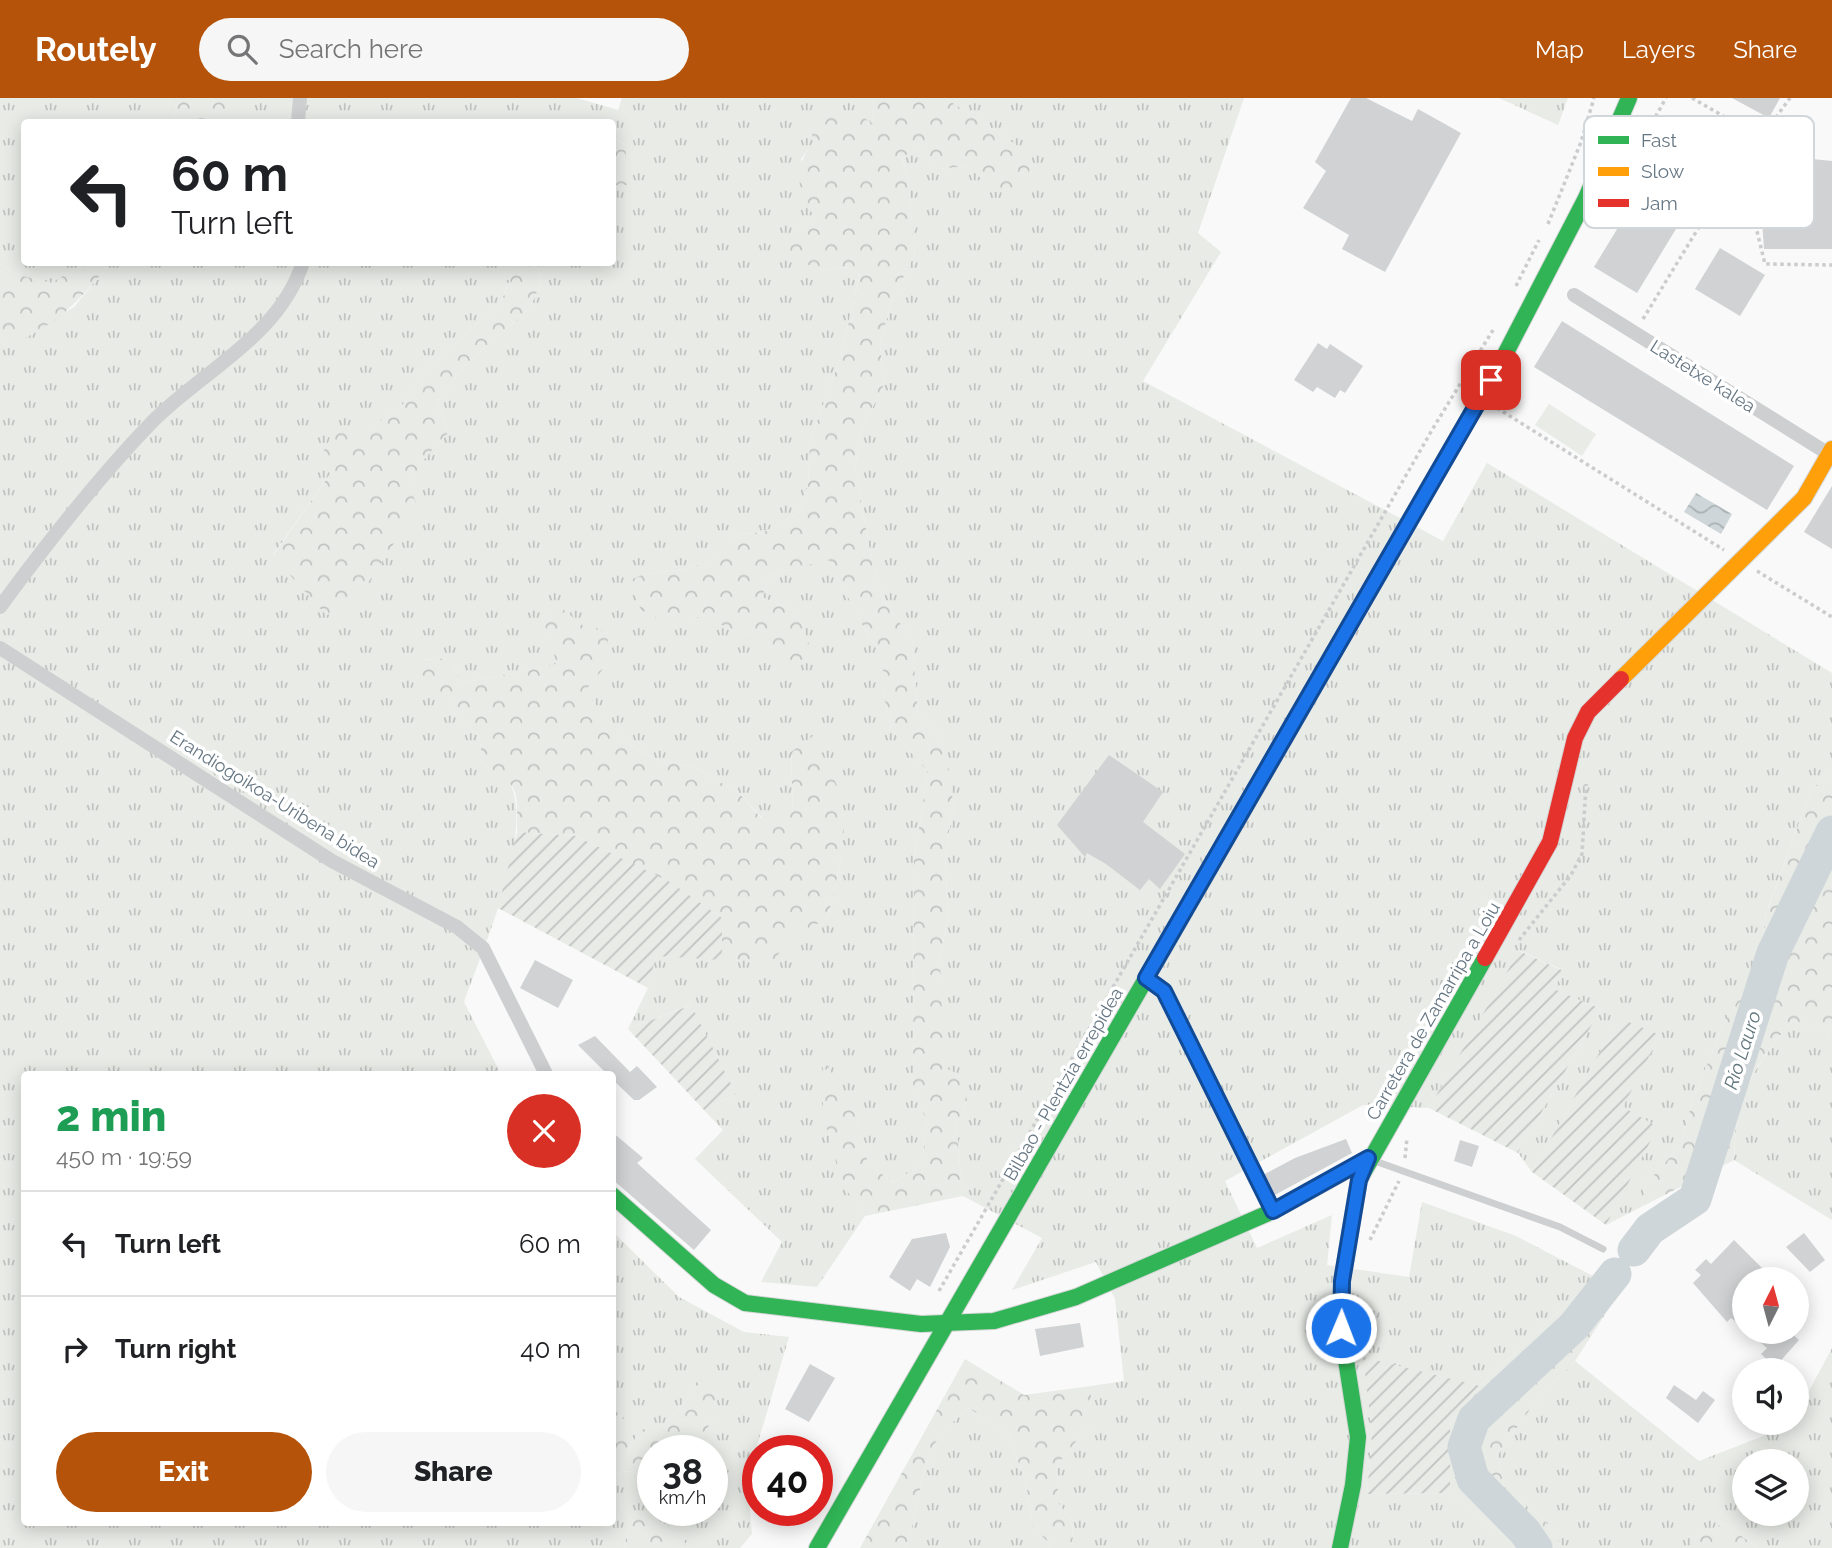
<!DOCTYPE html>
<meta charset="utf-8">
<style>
body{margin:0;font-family:Raleway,sans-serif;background:#f6f6f6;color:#202124;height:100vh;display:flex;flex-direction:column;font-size:26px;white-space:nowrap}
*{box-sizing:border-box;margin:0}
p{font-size:23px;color:#757577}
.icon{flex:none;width:38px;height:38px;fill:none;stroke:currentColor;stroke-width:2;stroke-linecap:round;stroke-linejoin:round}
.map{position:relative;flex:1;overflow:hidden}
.details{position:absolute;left:21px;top:973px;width:595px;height:455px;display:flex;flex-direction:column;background:#fff;border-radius:7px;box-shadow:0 4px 18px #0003}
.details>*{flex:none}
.hud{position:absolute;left:21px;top:21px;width:595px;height:147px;border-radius:7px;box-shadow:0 4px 18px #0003;background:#fff;color:#202124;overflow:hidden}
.needle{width:46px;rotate:6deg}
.fabs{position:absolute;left:1732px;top:1169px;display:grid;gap:14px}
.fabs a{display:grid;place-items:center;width:77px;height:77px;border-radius:50%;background:#fff;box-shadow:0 4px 18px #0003;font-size:35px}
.speed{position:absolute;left:637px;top:1337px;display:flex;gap:14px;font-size:35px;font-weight:700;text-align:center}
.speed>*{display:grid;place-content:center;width:91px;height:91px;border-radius:50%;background:#fff;box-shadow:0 4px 18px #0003;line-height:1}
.speed small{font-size:18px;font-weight:400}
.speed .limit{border:10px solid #d22;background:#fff;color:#111}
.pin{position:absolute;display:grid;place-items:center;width:60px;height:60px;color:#fff;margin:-30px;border-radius:14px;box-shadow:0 4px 10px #0006}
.me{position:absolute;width:77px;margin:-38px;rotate:1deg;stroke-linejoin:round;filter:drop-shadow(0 0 5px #0008)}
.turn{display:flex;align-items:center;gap:24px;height:147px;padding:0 35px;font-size:32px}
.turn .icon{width:91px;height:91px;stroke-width:2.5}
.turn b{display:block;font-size:49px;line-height:60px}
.round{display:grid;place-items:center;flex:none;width:74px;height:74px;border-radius:37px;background:#f6f6f6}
.overview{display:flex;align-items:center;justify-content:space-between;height:119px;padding:0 35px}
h1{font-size:42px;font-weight:800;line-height:52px;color:#1e9e55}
.cta{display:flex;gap:14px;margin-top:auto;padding:14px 35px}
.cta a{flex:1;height:80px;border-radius:42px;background:#b45309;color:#fff;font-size:28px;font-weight:800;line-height:80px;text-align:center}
.cta a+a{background:#f6f6f6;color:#202124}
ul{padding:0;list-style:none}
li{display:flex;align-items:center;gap:21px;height:105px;padding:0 35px;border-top:2px solid #e0e0e0}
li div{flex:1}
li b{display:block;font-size:26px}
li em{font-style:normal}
header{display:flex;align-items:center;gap:42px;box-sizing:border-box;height:98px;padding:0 35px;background:#b45309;color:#fff}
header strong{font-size:33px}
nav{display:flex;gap:38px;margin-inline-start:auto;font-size:24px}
.search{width:490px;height:63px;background:#f6f6f6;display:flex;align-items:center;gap:18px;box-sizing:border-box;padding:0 24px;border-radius:38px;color:#757577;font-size:26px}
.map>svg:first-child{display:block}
</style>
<header>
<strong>Routely</strong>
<div class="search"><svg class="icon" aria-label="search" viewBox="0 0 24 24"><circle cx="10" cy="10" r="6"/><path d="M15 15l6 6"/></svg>Search here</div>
<nav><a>Map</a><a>Layers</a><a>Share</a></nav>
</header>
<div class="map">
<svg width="1832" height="1450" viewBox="0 0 1832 1450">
<defs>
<pattern id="grass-tufts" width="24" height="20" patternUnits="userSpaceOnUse" patternTransform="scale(1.75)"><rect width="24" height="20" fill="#e8ebe6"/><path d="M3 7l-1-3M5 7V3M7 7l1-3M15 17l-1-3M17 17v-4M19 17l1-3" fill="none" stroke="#c0c3c0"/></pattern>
<pattern id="forest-crowns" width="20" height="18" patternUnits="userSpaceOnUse" patternTransform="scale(1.75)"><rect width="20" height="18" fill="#e8ebe6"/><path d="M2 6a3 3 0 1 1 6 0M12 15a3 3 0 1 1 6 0" fill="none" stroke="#c0c3c0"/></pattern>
<pattern id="garden-furrows" width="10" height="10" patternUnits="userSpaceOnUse" patternTransform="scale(1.75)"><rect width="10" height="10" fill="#e8ebe6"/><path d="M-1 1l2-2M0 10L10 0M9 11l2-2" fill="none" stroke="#c0c3c0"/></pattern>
<pattern id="water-waves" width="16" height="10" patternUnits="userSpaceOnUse" patternTransform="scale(1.75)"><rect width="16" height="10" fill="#ced6d9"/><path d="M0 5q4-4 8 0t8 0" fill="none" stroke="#abb2b5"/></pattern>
</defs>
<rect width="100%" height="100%" fill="#f9f9f9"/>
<g fill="url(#grass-tufts)" fill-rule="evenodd">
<path d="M 0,0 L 168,0 L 177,24 L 24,24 L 24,164 L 85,165 L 51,185 L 15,176 L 0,166 Z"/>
<path d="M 230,0 L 577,0 L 618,12 L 622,0 L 875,0 L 872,25 L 854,13 L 834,16 L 801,61 L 813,117 L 796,132 L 819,172 L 850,169 L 860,175 L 840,261 L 810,343 L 808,387 L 799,415 L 764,434 L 732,437 L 719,460 L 685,471 L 644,476 L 693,518 L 723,525 L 754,542 L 784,572 L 796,514 L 762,499 L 770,476 L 829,461 L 869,540 L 883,553 L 885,602 L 891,631 L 928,674 L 914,760 L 913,994 L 927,1023 L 922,1066 L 893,1085 L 868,1065 L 854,1008 C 837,1066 829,1066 865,1118 L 817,1189 L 761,1184 L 782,1144 L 695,1061 L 723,1032 L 704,1012 L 736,996 L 690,907 L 628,931 L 648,890 L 655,858 L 743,860 L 828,820 L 840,765 L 844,716 L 791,654 L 793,715 L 763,721 L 739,695 L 696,670 L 655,661 L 626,645 L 584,593 L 607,566 L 586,531 L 555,506 L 543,522 L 558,566 L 462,585 L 450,560 L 423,562 L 451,601 L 457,622 L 479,637 L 483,666 C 491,671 505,675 509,683 C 536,732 482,853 464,904 L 501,976 L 24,976 L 24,1424 L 612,1424 L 613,1375 L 630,1373 L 653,1392 L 653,1412 L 712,1412 L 712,1353 L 689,1353 L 716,1319 L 705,1279 L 664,1327 L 640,1333 L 627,1354 L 629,1329 L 613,1309 L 613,1134 L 679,1199 L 744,1234 L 789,1239 L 747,1382 L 752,1436 L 740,1450 L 682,1450 L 685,1446 L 631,1416 L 624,1450 L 0,1450 L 0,244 L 7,249 L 74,209 L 110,165 L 499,165 L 512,176 L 501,204 L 421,277 L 400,311 L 367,332 L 335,369 L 273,457 L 408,386 L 425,360 L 448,335 L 437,304 L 465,267 L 530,210 L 542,182 L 537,165 L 612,164 L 613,87 L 632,87 L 624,72 L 626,48 L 613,37 L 612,24 L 230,24 Z"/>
<path d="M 945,0 L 1244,0 L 1198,135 L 1221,154 L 1143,283 L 1443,443 L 1487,365 L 1832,575 L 1832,673 L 1811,692 L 1767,813 L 1756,872 L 1723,927 L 1692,1004 L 1681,1047 L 1646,1086 L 1641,1109 L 1606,1127 L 1657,1029 L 1622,1009 L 1659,937 L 1619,921 L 1532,1074 L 1518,1055 L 1601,911 L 1553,891 L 1563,872 L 1520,853 L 1429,1010 L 1363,1007 L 1225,1083 L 1257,1150 L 1332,1117 L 1327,1167 L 1409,1179 L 1422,1104 L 1516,1138 L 1595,1179 L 1480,1288 L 1364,1260 L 1372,1334 L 1367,1396 L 1450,1395 L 1513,1445 L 1515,1450 L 1073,1450 L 1072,1423 L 1058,1405 L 1057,1367 L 1091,1325 L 1091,1288 L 1124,1283 L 1115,1201 L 1096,1164 L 1012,1192 L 1042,1140 L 963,1098 L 956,1026 L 967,1003 L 944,969 L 941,932 L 940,861 L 948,819 L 945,760 L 953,708 L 940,638 L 918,616 L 912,542 L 883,501 L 871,459 L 855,369 L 861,332 L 884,287 L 880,245 L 892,202 L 915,156 L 908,81 L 902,57 L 922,52 L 937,71 L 968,68 L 1022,51 Z"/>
<path d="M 1499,0 L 1568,0 L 1558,27 Z"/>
<path d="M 1792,922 L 1826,933 L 1832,940 L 1832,1122 L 1734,1062 C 1737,991 1751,976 1792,922 Z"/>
<path d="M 1832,1250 L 1832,1450 L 1758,1450 L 1723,1425 L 1693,1442 L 1691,1450 L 1563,1450 L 1542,1419 L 1505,1393 L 1497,1358 L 1533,1307 L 1575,1263 L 1699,1363 L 1797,1325 L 1797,1315 ZM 1745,1363 L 1797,1363 L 1797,1416 L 1745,1416 Z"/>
<path d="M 969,1310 L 1008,1336 L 1026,1385 L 1033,1429 L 1051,1447 L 1049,1450 L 905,1450 C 919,1416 919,1366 941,1336 C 948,1327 960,1318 969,1310 Z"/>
</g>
<g fill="url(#forest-crowns)">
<path d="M 168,0 L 230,0 L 230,24 L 177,24 Z"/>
<path d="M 875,0 L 945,0 L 1022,51 L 1030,71 L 1021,93 L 995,94 L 968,68 L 937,71 L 922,52 L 902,58 L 908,81 L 915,156 L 892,202 L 880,245 L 884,287 L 861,332 L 855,369 L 871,459 L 883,501 L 912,542 L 918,616 L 940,638 L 950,676 L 953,708 L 945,760 L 948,819 L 940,861 L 944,969 L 962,978 L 967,1003 L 956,1026 L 963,1098 L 865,1118 L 842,1086 L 823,1017 L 823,962 L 854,1008 L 868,1065 L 893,1085 L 922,1066 L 927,1023 L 913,994 L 914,760 L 928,674 L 891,631 L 885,602 L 882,553 L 869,540 L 829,462 L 770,476 L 762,499 L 796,514 L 813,556 L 783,572 C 753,542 735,528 693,518 L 677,530 L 641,512 L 628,483 L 644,476 L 685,471 L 718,460 L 732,437 L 764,434 L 799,415 L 808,387 L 810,343 L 840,261 L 860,176 L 850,169 L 819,172 L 781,153 L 796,132 L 813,117 C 797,88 792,73 813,44 L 810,18 L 854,13 L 872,25 Z"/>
<path d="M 612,37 L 626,48 L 625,72 L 632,87 L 613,87 Z"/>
<path d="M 85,165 L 110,165 C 74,209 60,224 7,249 L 0,244 L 0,166 L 15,176 L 51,185 Z"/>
<path d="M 499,165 L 537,165 L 542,182 L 530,210 L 465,267 L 437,304 L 448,335 L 425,360 L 408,386 L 418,409 L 350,512 L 326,517 L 273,458 L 335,369 L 322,356 L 333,335 L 367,332 L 400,311 L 421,277 L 501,204 L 512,177 Z"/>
<path d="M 555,505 L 586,530 L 608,533 L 607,566 L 585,593 L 626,645 L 655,661 L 696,670 L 739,695 L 762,721 L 793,714 L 791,654 L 813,638 C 824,662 843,691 844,718 C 845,752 835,787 828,820 L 786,842 L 776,861 L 722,862 L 722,820 L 670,785 L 576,738 L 517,734 C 517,693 521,687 483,666 L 479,637 L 457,622 L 451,601 L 420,593 L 423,562 L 450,560 L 462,585 L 557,566 L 543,522 Z"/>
<path d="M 1832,673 L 1832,940 L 1826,933 L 1792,922 C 1750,976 1737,991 1734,1062 L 1641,1109 L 1646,1086 L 1681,1047 L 1692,1004 L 1723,927 L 1756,872 L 1767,814 L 1811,692 Z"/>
<path d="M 1595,1179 L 1621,1192 L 1575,1263 L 1533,1307 L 1497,1358 L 1505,1393 L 1542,1419 L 1563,1450 L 1515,1450 L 1513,1445 L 1450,1395 L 1450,1326 L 1480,1288 Z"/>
<path d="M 965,1261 L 1024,1297 L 1091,1288 L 1091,1325 L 1057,1367 L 1058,1405 L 1072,1423 L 1073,1450 L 1049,1450 L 1051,1447 L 1033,1429 L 1026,1385 L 1008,1336 L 969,1310 C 960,1318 948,1327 941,1336 C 919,1366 919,1416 905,1450 L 860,1450 Z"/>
<path d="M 705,1279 L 718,1293 L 716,1319 L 689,1353 L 653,1353 L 653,1392 L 630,1373 L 613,1375 L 613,1309 L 629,1329 L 628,1353 L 640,1332 L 664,1327 Z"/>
<path d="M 631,1416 C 656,1421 671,1423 686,1446 L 682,1450 L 624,1450 Z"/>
<path d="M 1723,1425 L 1758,1450 L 1691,1450 L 1693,1442 Z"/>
</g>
<path fill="#e8ebe6" d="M 1549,306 L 1596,336 L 1582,358 L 1535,327 Z"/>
<g fill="url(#garden-furrows)">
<path d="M 517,734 L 576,738 L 670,784 L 722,820 L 722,862 L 656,858 L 648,890 L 498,810 Z"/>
<path d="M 1519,853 L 1564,873 L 1554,891 L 1601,911 L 1518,1055 L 1429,1010 Z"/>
<path d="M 691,907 L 736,996 L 704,1012 L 628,931 Z"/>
<path d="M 1619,920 L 1660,937 L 1623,1009 L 1658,1029 L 1606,1127 L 1532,1074 Z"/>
<path d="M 1363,1259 L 1480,1288 L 1450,1326 L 1450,1395 L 1367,1396 L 1372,1334 Z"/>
</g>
<path fill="url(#water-waves)" d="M 1696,395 L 1732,416 L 1721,436 L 1684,414 Z"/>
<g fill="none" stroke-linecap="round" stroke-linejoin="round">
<g stroke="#ced6d9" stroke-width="33">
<path d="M 1634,1152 L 1650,1131 L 1695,1101 L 1773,855 L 1832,734"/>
<path d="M 1536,1450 L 1525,1434 L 1473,1381 L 1464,1349 L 1474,1321 L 1574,1228 L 1615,1176"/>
</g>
</g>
<g fill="#d0d2d3">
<path d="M 1351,0 L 1366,0 L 1412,23 L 1418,11 L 1461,35 L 1385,174 L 1342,151 L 1349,137 L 1303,110 L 1326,73 L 1315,64 Z"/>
<path d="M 1732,0 L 1780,0 L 1769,20 Z"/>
<path d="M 1684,21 L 1727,47 L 1637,195 L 1594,169 Z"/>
<path d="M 1762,56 L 1832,63 L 1832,151 L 1764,151 L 1761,108 L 1754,108 Z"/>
<path d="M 1720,150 L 1765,177 L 1740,218 L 1695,191 Z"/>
<path d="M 1562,223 L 1794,368 L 1767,412 L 1534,269 Z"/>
<path d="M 1318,245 L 1327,251 L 1330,246 L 1363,268 L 1345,295 L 1340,292 L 1335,300 L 1317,289 L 1313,294 L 1294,282 Z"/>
<path d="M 1832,388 L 1832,451 L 1804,434 Z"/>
<path d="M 1109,657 L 1163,694 L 1143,724 L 1185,756 L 1160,791 L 1149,781 L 1140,792 L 1106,766 L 1087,755 L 1085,759 L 1057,727 Z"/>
<path d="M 535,862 L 573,882 L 558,910 L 520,890 Z"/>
<path d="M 595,938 L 630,974 L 637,968 L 657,989 L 639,1002 L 634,1002 L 612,981 L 612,976 L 607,976 L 578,947 Z"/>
<path d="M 612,1034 L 643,1060 L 637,1065 L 711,1132 L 694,1152 L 612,1081 Z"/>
<path d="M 1346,1041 L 1352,1055 L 1273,1098 L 1263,1077 L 1295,1060 Z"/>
<path d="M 1460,1042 L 1479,1048 L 1472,1069 L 1454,1063 Z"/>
<path d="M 946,1135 L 950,1149 L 930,1189 L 917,1181 L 910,1193 L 889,1179 L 912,1141 Z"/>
<path d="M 1804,1135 L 1825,1162 L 1810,1174 L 1786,1149 Z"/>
<path d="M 1734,1142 L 1773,1181 L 1745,1181 L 1745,1231 L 1731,1220 L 1727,1224 L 1693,1185 L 1701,1177 L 1695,1172 L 1706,1161 L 1711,1166 Z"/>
<path d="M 1080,1225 L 1084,1249 L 1040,1258 L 1035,1231 Z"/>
<path d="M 1748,1234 L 1790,1234 L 1799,1242 L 1775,1269 L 1761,1256 L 1767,1250 Z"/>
<path d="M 810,1266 L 835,1280 L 809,1324 L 785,1311 Z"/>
<path d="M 1674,1287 L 1696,1302 L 1703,1293 L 1715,1302 L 1698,1325 L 1666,1300 Z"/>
</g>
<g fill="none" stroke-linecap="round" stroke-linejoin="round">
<defs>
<g id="fast">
<path d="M 1498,270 L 1586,100 L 1629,0"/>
<path d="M 612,1097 L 714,1187 L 745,1205 L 921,1226 L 994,1223 L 1076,1199 L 1273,1113 L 1369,1060"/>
<path d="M 817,1450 L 1255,692"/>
<path d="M 1340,1450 L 1353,1387 L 1358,1339 L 1341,1230 L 1342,1183 L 1359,1082 L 1485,860"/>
</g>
<g id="slow">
<path d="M 1380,474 L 1498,270"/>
<path d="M 1621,581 L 1804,400 L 1832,351"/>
</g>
<g id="jam">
<path d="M 1255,692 L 1380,474"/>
<path d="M 1485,860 L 1550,744 L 1575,640 L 1588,614 L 1621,581"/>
</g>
</defs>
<use href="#fast" stroke="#d5d6d7" stroke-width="18"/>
<use href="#slow" stroke="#d5d6d7" stroke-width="18"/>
<use href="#jam" stroke="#d5d6d7" stroke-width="18"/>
<g stroke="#cbcccd" stroke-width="3.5" stroke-dasharray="3.5 3.5" stroke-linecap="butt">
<path d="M 1692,0 L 1761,40 L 1790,0"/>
<path d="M 1611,98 L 1666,0"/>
<path d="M 1716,100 L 1754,121 L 1765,166 L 1832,167"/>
<path d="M 1548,126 L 1581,44 L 1594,0"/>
<path d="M 1516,188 L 1539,142"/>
<path d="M 1643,221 L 1755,37"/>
<path d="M 1497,310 L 1724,452"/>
<path d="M 1757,473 L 1832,519"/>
<path d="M 1519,842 L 1571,777 L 1582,756 L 1586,686"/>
<path d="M 1405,1060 L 1407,1040"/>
<path d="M 1370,1142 L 1399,1083"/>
<path d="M 939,1193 L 1432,332 L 1493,232"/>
</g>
<g stroke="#cecfd0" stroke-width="7">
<path d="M 1149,882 L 1164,893 L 1272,1110"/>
<path d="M 1372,1062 L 1560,1129 L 1603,1151"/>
</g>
<g stroke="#cecfd0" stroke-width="14">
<path d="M 298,24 L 300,0"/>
<path d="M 1574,197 L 1832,358"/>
<path d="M 0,509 C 47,445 96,382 152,324 C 202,273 280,238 303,164"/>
<path d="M 0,550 L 332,763 L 457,829 L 483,850 L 546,976"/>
</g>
<use href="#fast" stroke="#30b455" stroke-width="16"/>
<use href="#slow" stroke="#ff9f0a" stroke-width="16"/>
<use href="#jam" stroke="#e5322d" stroke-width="16"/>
</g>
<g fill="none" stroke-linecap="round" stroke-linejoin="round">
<defs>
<path id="route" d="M 1341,1230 L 1342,1183 L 1359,1082 L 1368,1060 L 1273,1113 L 1164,893 L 1146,880 L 1491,282"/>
</defs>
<use href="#route" stroke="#114b97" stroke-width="18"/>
<use href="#route" stroke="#1a73e8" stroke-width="12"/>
</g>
<g text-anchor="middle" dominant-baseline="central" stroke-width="7" stroke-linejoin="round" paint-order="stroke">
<g font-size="18" fill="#657683" stroke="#fff">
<text transform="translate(1703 278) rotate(32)">Lastetxe kalea</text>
<text transform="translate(275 701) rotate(32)">Erandiogoikoa-Uribena bidea</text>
<text transform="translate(1433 913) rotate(-60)">Carretera de Zamarripa a Loiu</text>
<text transform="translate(1063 986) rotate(-60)">Bilbao - Plentzia errepidea</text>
</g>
<g font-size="19" font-style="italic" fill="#60757c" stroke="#fff">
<text transform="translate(1742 952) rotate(-72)">Río Lauro</text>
</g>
</g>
<rect x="1584" y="18" width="230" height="112" rx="10" fill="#fff" stroke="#d1d6da" stroke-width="2"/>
<rect x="1598" y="38" width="31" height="8" fill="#30b455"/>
<rect x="1598" y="69" width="31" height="9" fill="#ff9f0a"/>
<rect x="1598" y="101" width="31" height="8" fill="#e5322d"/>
<g font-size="19" fill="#657683">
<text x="1641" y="49">Fast</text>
<text x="1641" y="80">Slow</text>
<text x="1641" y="112">Jam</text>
</g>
</svg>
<div class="fabs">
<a><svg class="needle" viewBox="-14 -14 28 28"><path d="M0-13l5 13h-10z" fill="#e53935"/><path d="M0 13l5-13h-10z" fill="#757577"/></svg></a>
<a><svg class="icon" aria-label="sound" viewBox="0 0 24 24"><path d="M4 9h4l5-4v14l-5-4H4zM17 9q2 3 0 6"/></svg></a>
<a><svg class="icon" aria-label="layers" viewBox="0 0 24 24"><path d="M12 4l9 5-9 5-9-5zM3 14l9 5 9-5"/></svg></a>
</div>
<div class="speed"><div>38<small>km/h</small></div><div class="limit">40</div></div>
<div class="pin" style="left:1491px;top:282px;background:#d93025"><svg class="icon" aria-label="arrive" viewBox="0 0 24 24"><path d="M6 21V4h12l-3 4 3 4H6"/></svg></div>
<svg class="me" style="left:1341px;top:1230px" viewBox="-20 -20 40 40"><circle r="17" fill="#1a73e8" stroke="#fff" stroke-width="3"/><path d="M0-11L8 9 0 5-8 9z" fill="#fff"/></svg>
<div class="hud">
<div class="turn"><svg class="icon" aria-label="left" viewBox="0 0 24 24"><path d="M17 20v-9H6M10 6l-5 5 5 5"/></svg><div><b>60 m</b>Turn left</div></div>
</div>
<section class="details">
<div class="overview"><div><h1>2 min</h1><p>450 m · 19:59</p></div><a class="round" style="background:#d93025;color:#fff"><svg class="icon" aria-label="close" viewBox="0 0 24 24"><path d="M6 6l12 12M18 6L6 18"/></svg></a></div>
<ul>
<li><svg class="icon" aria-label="left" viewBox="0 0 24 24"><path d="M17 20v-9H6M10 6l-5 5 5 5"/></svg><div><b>Turn left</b></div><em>60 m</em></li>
<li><svg class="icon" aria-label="right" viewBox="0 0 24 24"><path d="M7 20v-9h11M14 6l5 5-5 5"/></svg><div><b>Turn right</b></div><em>40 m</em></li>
</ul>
<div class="cta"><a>Exit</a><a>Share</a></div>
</section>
</div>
